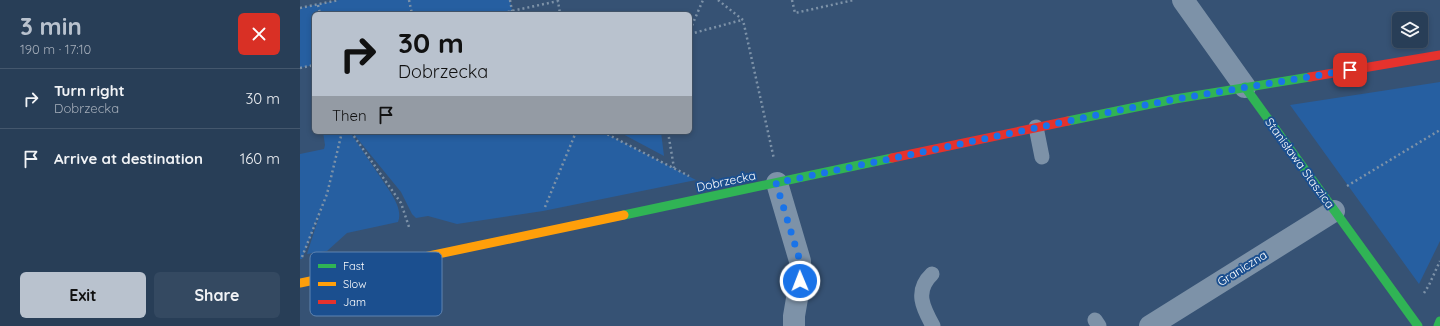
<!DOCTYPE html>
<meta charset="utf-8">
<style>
body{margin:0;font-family:Quicksand,sans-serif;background:#344961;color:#f1f3f6;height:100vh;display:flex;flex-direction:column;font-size:15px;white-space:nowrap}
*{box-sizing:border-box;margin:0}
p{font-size:13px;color:#a5aeba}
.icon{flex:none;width:22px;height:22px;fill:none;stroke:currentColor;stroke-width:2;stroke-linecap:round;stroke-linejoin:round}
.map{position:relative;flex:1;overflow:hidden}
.panel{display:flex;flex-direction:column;background:#283e57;width:300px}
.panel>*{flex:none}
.hud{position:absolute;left:12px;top:12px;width:380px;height:122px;border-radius:6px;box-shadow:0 2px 6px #0003,0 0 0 1px #44576d;background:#b9c2ce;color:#111;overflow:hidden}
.buttons{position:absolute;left:1092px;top:12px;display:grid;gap:8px}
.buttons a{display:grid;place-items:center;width:36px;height:36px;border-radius:6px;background:#283e57;box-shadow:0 2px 6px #0003,0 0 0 1px #44576d;font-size:20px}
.pin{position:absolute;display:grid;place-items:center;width:34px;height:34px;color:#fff;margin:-17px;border-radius:8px;box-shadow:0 2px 6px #0006}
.me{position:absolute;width:44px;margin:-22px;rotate:359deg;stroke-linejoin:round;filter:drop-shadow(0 0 3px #0008)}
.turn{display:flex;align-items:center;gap:14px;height:84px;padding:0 20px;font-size:18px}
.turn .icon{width:52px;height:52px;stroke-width:2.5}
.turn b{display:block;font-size:28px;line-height:34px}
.then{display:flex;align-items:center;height:38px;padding:0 20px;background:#0003;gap:8px;font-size:15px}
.round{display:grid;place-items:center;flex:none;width:42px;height:42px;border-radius:6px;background:#344961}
.head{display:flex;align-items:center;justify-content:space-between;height:68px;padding:0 20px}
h1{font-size:24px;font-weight:700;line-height:30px;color:#b9c2ce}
.cta{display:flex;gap:8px;margin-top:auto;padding:8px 20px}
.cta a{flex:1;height:46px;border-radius:6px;background:#b9c2ce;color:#111;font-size:16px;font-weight:700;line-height:46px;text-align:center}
.cta a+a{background:#344961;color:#f1f3f6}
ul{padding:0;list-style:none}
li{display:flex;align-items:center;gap:12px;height:60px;padding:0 20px;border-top:1px solid #44576d}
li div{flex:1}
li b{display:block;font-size:15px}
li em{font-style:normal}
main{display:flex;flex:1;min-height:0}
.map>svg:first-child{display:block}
</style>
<main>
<section class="panel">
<div class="head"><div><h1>3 min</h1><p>190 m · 17:10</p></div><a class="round" style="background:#d93025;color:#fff"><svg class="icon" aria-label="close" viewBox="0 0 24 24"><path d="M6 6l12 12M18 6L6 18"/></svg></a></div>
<ul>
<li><svg class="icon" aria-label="right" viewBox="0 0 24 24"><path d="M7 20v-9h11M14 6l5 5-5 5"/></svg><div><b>Turn right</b><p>Dobrzecka</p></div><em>30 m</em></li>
<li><svg class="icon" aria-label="arrive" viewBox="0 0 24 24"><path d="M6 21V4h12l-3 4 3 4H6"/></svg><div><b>Arrive at destination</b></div><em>160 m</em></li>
</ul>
<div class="cta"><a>Exit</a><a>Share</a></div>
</section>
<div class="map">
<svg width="1140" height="326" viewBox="0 0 1140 326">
<rect width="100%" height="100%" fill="#365274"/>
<g fill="#265fa1">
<path d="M 39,0 L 210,0 L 212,11 L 198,14 L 14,14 L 14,65 L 0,68 L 0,8 Z"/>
<path d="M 1140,82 L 1140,241 L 1119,284 L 990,105 Z"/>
<path d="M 23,132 L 50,132 L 91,193 C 96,202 102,212 98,222 L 47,233 L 27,251 L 7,254 L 22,207 L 2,259 L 0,259 L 0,154 L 24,149 L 25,145 Z"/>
<path d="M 52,132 L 303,132 L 396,180 L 243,211 L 157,224 L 128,216 L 116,218 L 112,214 L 101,192 Z"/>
<path d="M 319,132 L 361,132 L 364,156 Z"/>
</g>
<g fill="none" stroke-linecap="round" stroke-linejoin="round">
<g stroke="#7d92a8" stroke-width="2.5" stroke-dasharray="2 3" stroke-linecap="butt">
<path d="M 109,0 L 112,14"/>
<path d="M 210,0 L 212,11"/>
<path d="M 418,0 L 443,20 L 474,159"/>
<path d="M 492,0 L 495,13 L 554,0"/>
<path d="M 18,5 L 20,14"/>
<path d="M 0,8 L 39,0"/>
<path d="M 198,14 L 258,1 L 260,14"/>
<path d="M 390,30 L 403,0"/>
<path d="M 390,34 L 442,20"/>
<path d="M 0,68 L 14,65"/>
<path d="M 51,132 L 101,203 L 109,227"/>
<path d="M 303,132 L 389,176"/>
<path d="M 368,132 L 374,168"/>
<path d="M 1047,186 L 1140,130"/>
<path d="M 245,207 L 276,132"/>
<path d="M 2,257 L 27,194 L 42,132"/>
<path d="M 1124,293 L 1129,285 L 1140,261"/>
</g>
<g stroke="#7d92a8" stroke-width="15">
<path d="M 736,127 L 742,157"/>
<path d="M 632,274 C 614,291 623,308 633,326"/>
<path d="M 795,320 L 799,326"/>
</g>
<g stroke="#7d92a8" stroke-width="22">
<path d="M 883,0 L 945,87"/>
<path d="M 477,183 L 500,261 L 500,281 L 494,316 L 494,326"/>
<path d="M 850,326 L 1034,211"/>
</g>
<g stroke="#30b455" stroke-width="9">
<path d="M 945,87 L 1118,326"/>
<path d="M 768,121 L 875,99 L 1010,77"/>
<path d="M 324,215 L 592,158"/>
<path d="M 1138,326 L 1140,321"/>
</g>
<path stroke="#ff9f0a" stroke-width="9" d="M 0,283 L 324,215"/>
<g stroke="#e5322d" stroke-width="9">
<path d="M 1010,77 L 1140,55"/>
<path d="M 592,158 L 768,121"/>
</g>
</g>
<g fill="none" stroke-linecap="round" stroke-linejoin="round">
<path stroke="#1a73e8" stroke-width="7" stroke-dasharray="0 12.6" d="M 500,281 L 500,261 L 476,183 L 825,109 L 876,99 L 1050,70"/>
</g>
<g text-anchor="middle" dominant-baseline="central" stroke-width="4" stroke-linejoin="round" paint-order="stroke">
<g font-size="12" fill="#fff" stroke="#1b4f8f">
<text transform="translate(1000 163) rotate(54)">Stanisława Staszica</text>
<text transform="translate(426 181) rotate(-12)">Dobrzecka</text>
<text transform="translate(942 268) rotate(-32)">Graniczna</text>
</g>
</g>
<rect x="10" y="252" width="132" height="64" rx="6" fill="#1b4f8f" stroke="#5f84b1" stroke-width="1"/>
<rect x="18" y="264" width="18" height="4" fill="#30b455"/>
<rect x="18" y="282" width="18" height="4" fill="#ff9f0a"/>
<rect x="18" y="300" width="18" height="4" fill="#e5322d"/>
<g font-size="11" fill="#fff">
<text x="43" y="270">Fast</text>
<text x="43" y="288">Slow</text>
<text x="43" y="306">Jam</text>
</g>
</svg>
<div class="buttons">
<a><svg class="icon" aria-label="layers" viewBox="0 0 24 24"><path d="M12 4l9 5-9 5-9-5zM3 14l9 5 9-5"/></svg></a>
</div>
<div class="pin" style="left:1050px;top:70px;background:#d93025"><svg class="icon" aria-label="arrive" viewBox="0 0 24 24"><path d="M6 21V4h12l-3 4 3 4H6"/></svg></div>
<svg class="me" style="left:500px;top:281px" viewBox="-20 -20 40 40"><circle r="17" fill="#1a73e8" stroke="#fff" stroke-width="3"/><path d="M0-11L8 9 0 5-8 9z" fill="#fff"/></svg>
<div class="hud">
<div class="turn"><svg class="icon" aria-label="right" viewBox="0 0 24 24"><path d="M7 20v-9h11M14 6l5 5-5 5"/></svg><div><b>30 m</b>Dobrzecka</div></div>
<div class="then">Then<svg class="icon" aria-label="arrive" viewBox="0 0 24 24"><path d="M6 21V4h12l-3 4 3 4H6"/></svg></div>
</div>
</div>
</main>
